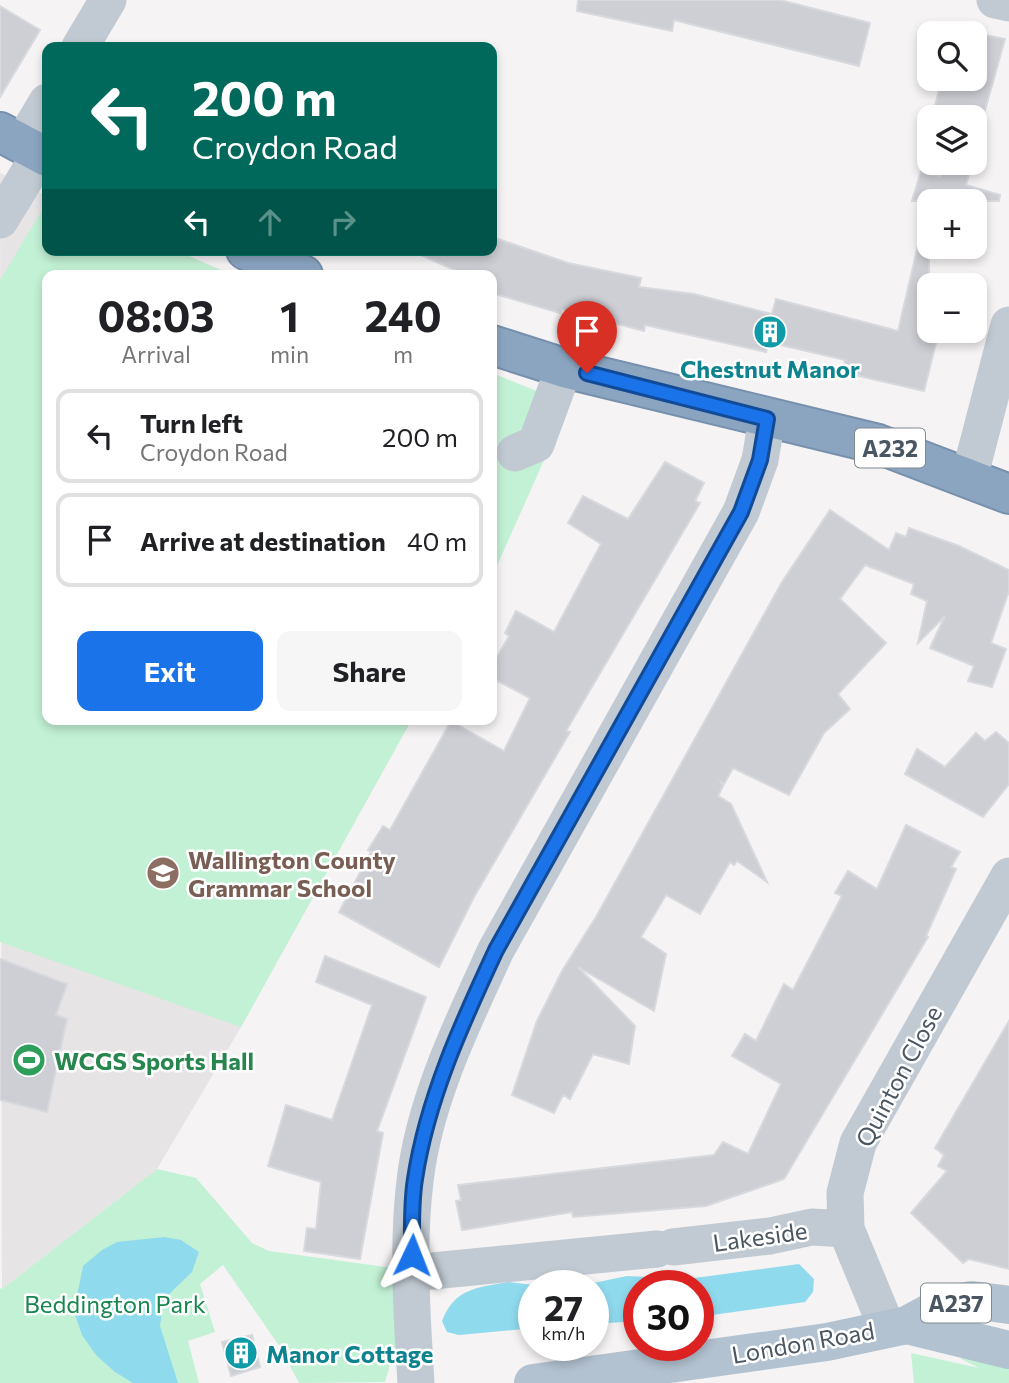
<!DOCTYPE html>
<meta charset="utf-8">
<style>
body{margin:0;font-family:Commissioner,sans-serif;background:#f6f6f6;color:#202124;height:100vh;display:flex;flex-direction:column;font-size:26px;white-space:nowrap}
*{box-sizing:border-box;margin:0}
p{font-size:23px;color:#757577}
.icon{flex:none;width:38px;height:38px;fill:none;stroke:currentColor;stroke-width:2;stroke-linecap:round;stroke-linejoin:round}
.map{position:relative;flex:1;overflow:hidden}
.details{position:absolute;left:42px;top:270px;width:455px;height:455px;display:flex;flex-direction:column;background:#fff;border-radius:14px;box-shadow:0 4px 10px #0003}
.details>*{flex:none}
.banner{position:absolute;left:42px;top:42px;width:455px;height:214px;border-radius:14px;box-shadow:0 4px 10px #0003;background:#00695c;color:#fff;overflow:hidden}
.controls{position:absolute;left:917px;top:21px;display:grid;gap:14px}
.controls a{display:grid;place-items:center;width:70px;height:70px;border-radius:14px;background:#fff;box-shadow:0 4px 10px #0003;font-size:35px}
.speed{position:absolute;left:518px;top:1270px;display:flex;gap:14px;font-size:35px;font-weight:700;text-align:center}
.speed>*{display:grid;place-content:center;width:91px;height:91px;border-radius:50%;background:#fff;box-shadow:0 4px 10px #0003;line-height:1}
.speed small{font-size:18px;font-weight:400}
.speed .limit{border:10px solid #d22;background:#fff;color:#111}
.pin{position:absolute;display:grid;place-items:center;width:60px;height:60px;color:#fff;margin:-72px -30px;border-radius:50% 50% 50% 0;rotate:-45deg;box-shadow:0 0 7px #0007}
.pin .icon{rotate:45deg}
.me{position:absolute;width:77px;margin:-38px;rotate:2deg;stroke-linejoin:round;filter:drop-shadow(0 0 5px #0008)}
.turn{display:flex;align-items:center;gap:24px;height:147px;padding:0 35px;font-size:32px}
.turn .icon{width:91px;height:91px;stroke-width:2.5}
.turn b{display:block;font-size:49px;line-height:60px}
.lanes{display:flex;align-items:center;height:66px;padding:0 35px;background:#0003;justify-content:center;gap:35px;direction:ltr}
.lanes .off{opacity:.35}
.eta{display:flex;justify-content:space-evenly;align-items:center;height:119px;text-align:center}
.eta b{font-size:42px;font-weight:700;line-height:49px}
.action{display:flex;gap:14px;margin-top:auto;padding:14px 35px}
.action a{flex:1;height:80px;border-radius:14px;background:#1a73e8;color:#fff;font-size:28px;font-weight:700;line-height:80px;text-align:center}
.action a+a{background:#f6f6f6;color:#202124}
ul{padding:0;list-style:none}
li{display:flex;align-items:center;gap:21px;height:94px;margin:0 14px 10px;padding:0 21px;border:4px solid #e0e0e0;border-radius:14px}
li div{flex:1}
li b{display:block;font-size:26px}
li em{font-style:normal}
.map>svg:first-child{display:block}
</style>
<div class="map">
<svg width="1009" height="1383" viewBox="0 0 1009 1383">
<rect width="100%" height="100%" fill="#f5f3f3"/>
<path fill="#e6e4e5" d="M 0,173 L 47,196 L 47,250 L 175,250 L 232,275 L 47,275 L 47,719 L 412,719 L 241,1027 L 157,1169 L 2,1289 Z"/>
<g fill="#c3f1d5">
<path d="M 47,202 L 47,250 L 175,250 L 232,275 L 47,275 L 47,719 L 412,719 L 241,1027 L 0,942 L 0,280 Z"/>
<path d="M 492,373 L 569,404 L 492,577 Z"/>
<path d="M 157,1169 L 196,1178 L 252,1243 L 269,1251 L 400,1269 L 402,1323 L 385,1382 L 299,1383 L 280,1347 L 223,1265 L 200,1284 L 215,1332 L 188,1341 L 199,1383 L 0,1383 L 0,1288 L 2,1289 Z"/>
<path d="M 911,1353 L 979,1368 L 961,1359 L 962,1356 L 1009,1366 L 1009,1383 L 914,1383 Z"/>
</g>
<g fill="#90daee">
<path d="M 164,1237 L 181,1240 L 199,1252 L 192,1272 L 164,1299 L 160,1326 L 178,1383 L 133,1383 L 115,1372 L 96,1355 L 82,1335 L 74,1312 L 83,1266 L 102,1250 L 117,1242 Z"/>
<path d="M 799,1264 L 814,1279 L 813,1292 L 805,1302 L 698,1317 L 698,1286 L 639,1286 L 639,1321 L 593,1324 L 593,1286 L 579,1286 L 627,1276 L 687,1279 Z"/>
<path d="M 508,1282 L 542,1286 L 534,1286 L 534,1328 L 459,1335 L 447,1332 L 442,1321 C 455,1288 476,1288 508,1282 Z"/>
</g>
<g fill="#cdcfd5" stroke="#d7d9de" stroke-width="2">
<path d="M 578,0 L 780,0 L 870,23 L 859,66 L 674,20 L 672,31 L 577,11 Z"/>
<path d="M 0,6 L 40,30 L 0,97 Z"/>
<path d="M 975,33 L 1005,39 L 982,121 L 975,120 L 975,117 L 932,117 L 942,79 L 975,79 Z"/>
<path d="M 944,163 L 972,163 L 966,185 L 1000,195 L 999,201 L 912,201 L 921,171 L 940,177 Z"/>
<path d="M 920,237 L 929,238 L 929,331 L 939,331 L 924,391 L 842,372 L 845,360 L 768,342 L 766,352 L 645,325 L 644,331 L 562,309 L 560,313 L 492,293 L 492,275 L 465,275 L 410,250 L 485,250 L 493,254 L 498,239 L 568,263 L 641,278 L 639,287 L 694,294 L 772,314 L 776,299 L 898,331 Z"/>
<path d="M 665,462 L 704,483 L 695,501 L 700,503 L 566,731 L 570,732 L 474,897 L 439,967 L 339,912 L 371,852 L 368,850 L 383,826 L 390,830 L 451,721 L 504,751 L 530,698 L 492,678 L 492,666 L 509,636 L 505,633 L 516,611 L 554,632 L 601,544 L 568,523 L 583,496 L 628,519 Z"/>
<path d="M 830,510 L 889,550 L 896,533 L 906,537 L 909,528 L 959,546 L 1009,570 L 1009,591 L 991,643 L 1006,649 L 992,687 L 968,681 L 974,666 L 930,648 L 945,616 L 918,643 L 927,601 L 911,594 L 914,584 L 865,565 L 840,599 L 886,643 L 838,694 L 850,709 L 824,733 L 789,795 L 733,768 L 724,784 L 721,782 L 723,786 L 718,796 L 731,804 L 767,882 L 737,861 L 734,865 L 730,862 L 700,914 L 666,895 L 641,937 L 666,954 L 654,1011 L 578,967 L 635,1026 L 629,1064 L 593,1054 L 570,1099 L 563,1095 L 554,1113 L 512,1095 L 537,1021 L 562,971 L 596,917 L 782,582 Z"/>
<path d="M 996,732 L 1009,743 L 1009,784 L 983,817 L 905,774 L 917,749 L 945,767 L 976,733 L 985,741 Z"/>
<path d="M 906,825 L 960,852 L 951,867 L 956,869 L 926,936 L 928,937 L 784,1179 L 706,1206 L 573,1217 L 572,1212 L 462,1230 L 456,1201 L 461,1200 L 458,1185 L 714,1155 L 723,1142 L 748,1154 L 781,1084 L 732,1056 L 745,1034 L 756,1041 L 784,984 L 793,990 L 842,896 L 835,893 L 848,871 L 877,889 Z"/>
<path d="M 325,956 L 426,997 L 377,1131 L 383,1133 L 360,1259 L 304,1251 L 307,1228 L 316,1229 L 321,1182 L 268,1166 L 286,1105 L 332,1120 L 372,1005 L 316,982 Z"/>
<path d="M 0,959 L 67,984 L 56,1015 L 67,1019 L 47,1112 L 0,1100 Z"/>
<path d="M 1009,1021 L 1009,1269 L 969,1259 L 963,1263 L 911,1213 L 947,1171 L 938,1166 L 944,1155 L 935,1148 Z"/>
<path d="M 252,1335 L 260,1367 L 231,1376 L 222,1342 Z"/>
</g>
<g fill="none" stroke-linecap="round" stroke-linejoin="round">
<defs>
<g id="highway">
<path d="M 0,132 L 47,157"/>
<path d="M 246,250 L 303,275"/>
<path d="M 492,345 L 564,368 L 878,444 L 1009,494"/>
</g>
</defs>
<use href="#highway" stroke="#7690ad" stroke-width="42"/>
<g stroke="#c1cad2" stroke-width="37">
<path d="M 995,0 L 1009,3"/>
<path d="M 80,47 L 108,0"/>
<path d="M 22,144 L 47,102"/>
<path d="M 0,220 L 41,153"/>
<path d="M 515,453 L 536,444 L 564,368"/>
<path d="M 969,478 L 1009,325"/>
<path d="M 673,1247 L 770,1236 L 812,1227 L 846,1229"/>
<path d="M 412,1273 L 657,1249"/>
<path d="M 887,1328 L 846,1229 L 845,1193 L 858,1143 L 1009,876"/>
<path d="M 416,1383 C 412,1317 407,1247 415,1181 C 424,1101 463,1022 496,950 L 741,512 L 760,460 L 767,419"/>
</g>
<g stroke="#b3c2d1" stroke-width="38">
<path d="M 907,1325 L 1009,1350"/>
<path d="M 533,1383 L 827,1342 L 907,1325 L 944,1305 L 972,1300 L 1009,1305"/>
</g>
<use href="#highway" stroke="#8ba5c1" stroke-width="38"/>
</g>
<g fill="none" stroke-linecap="round" stroke-linejoin="round">
<defs>
<path id="route" d="M 412,1255 C 412,1230 411,1203 415,1179 C 427,1099 462,1023 496,950 L 741,512 L 760,460 L 767,419 L 587,373"/>
</defs>
<use href="#route" stroke="#114b97" stroke-width="18"/>
<use href="#route" stroke="#1a73e8" stroke-width="12"/>
</g>
<defs>
<symbol id="building-disc" viewBox="-11 -11 22 22"><circle r="9.5" fill="#0f9aa8" stroke="#fff"/><path d="M-4-6H4V6H1V3H-1V6H-4ZM-2.5-4.3h1.7v1.8h-1.7ZM.8-4.3h1.7v1.8H.8ZM-2.5-1h1.7V.8h-1.7ZM.8-1h1.7V.8H.8Z" fill="#fff"/></symbol>
<symbol id="school-disc" viewBox="-11 -11 22 22"><circle r="9.5" fill="#8d6e63" stroke="#fff"/><path d="M0-5L7-2L0 1L-7-2ZM-4 1L0 2.5L4 1V4Q0 6-4 4Z" fill="#fff"/></symbol>
<symbol id="stadium-disc" viewBox="-11 -11 22 22"><circle r="9.5" fill="#2e9e5b" stroke="#fff"/><path d="M0-5a6.5 5 0 1 0 0 10a6.5 5 0 1 0 0-10ZM-3.5-1.8h7v3.6h-7Z" fill="#fff"/></symbol>
</defs>
<g fill-rule="evenodd">
<use href="#building-disc" x="751" y="313" width="38" height="38"/>
<use href="#school-disc" x="144" y="854" width="38" height="38"/>
<use href="#stadium-disc" x="10" y="1041" width="38" height="38"/>
<use href="#building-disc" x="222" y="1334" width="38" height="38"/>
</g>
<g text-anchor="middle" dominant-baseline="central" stroke-width="5" stroke-linejoin="round" paint-order="stroke">
<g fill="#fff" stroke="#808990" stroke-width="2">
<rect x="855" y="428.5" width="70" height="39" rx="5"/>
<rect x="921" y="1283.5" width="70" height="39" rx="5"/>
</g>
<g font-size="23" font-weight="bold" fill="#4a5661">
<text x="890" y="448">A232</text>
<text x="956" y="1303">A237</text>
</g>
<g font-size="24" font-weight="bold" fill="#0d838f" stroke="#fff">
<text x="770" y="368">Chestnut Manor</text>
<text x="266" y="1353" text-anchor="start">Manor Cottage</text>
</g>
<g font-size="24" font-weight="bold" fill="#785e54" stroke="#fff" text-anchor="start">
<text x="188" y="859">Wallington County<tspan x="188" dy="28">Grammar School</tspan></text>
</g>
<g font-size="24" font-weight="bold" fill="#27864d" stroke="#fff" text-anchor="start">
<text x="54" y="1060">WCGS Sports Hall</text>
</g>
<g font-size="24" fill="#4a5661" stroke="#fff">
<text transform="translate(898 1076) rotate(-62)">Quinton Close</text>
<text transform="translate(760 1236) rotate(-8)">Lakeside</text>
<text transform="translate(803 1342) rotate(-10)">London Road</text>
</g>
<g font-size="24" fill="#17864f" stroke="#fff">
<text x="115" y="1303">Beddington Park</text>
</g>
</g>
</svg>
<div class="controls">
<a><svg class="icon" aria-label="search" viewBox="0 0 24 24"><circle cx="10" cy="10" r="6"/><path d="M15 15l6 6"/></svg></a>
<a><svg class="icon" aria-label="layers" viewBox="0 0 24 24"><path d="M12 4l9 5-9 5-9-5zM3 14l9 5 9-5"/></svg></a>
<a>+</a>
<a>−</a>
</div>
<div class="speed"><div>27<small>km/h</small></div><div class="limit">30</div></div>
<div class="pin" style="left:587px;top:373px;background:#d93025"><svg class="icon" aria-label="arrive" viewBox="0 0 24 24"><path d="M6 21V4h12l-3 4 3 4H6"/></svg></div>
<svg class="me" style="left:412px;top:1255px" viewBox="-20 -20 40 40"><path d="M0-17L14 15 0 8-14 15z" fill="#1a73e8" stroke="#fff" stroke-width="4"/></svg>
<div class="banner">
<div class="turn"><svg class="icon" aria-label="left" viewBox="0 0 24 24"><path d="M17 20v-9H6M10 6l-5 5 5 5"/></svg><div><b>200 m</b>Croydon Road</div></div>
<div class="lanes"><svg class="icon" aria-label="left" viewBox="0 0 24 24"><path d="M17 20v-9H6M10 6l-5 5 5 5"/></svg><svg class="icon off" aria-label="ahead" viewBox="0 0 24 24"><path d="M12 20V5M6 11l6-6 6 6"/></svg><svg class="icon off" aria-label="right" viewBox="0 0 24 24"><path d="M7 20v-9h11M14 6l5 5-5 5"/></svg></div>
</div>
<section class="details">
<div class="eta">
<div><b>08:03</b><p>Arrival</p></div>
<div><b>1</b><p>min</p></div>
<div><b>240</b><p>m</p></div>
</div>
<ul>
<li><svg class="icon" aria-label="left" viewBox="0 0 24 24"><path d="M17 20v-9H6M10 6l-5 5 5 5"/></svg><div><b>Turn left</b><p>Croydon Road</p></div><em>200 m</em></li>
<li><svg class="icon" aria-label="arrive" viewBox="0 0 24 24"><path d="M6 21V4h12l-3 4 3 4H6"/></svg><div><b>Arrive at destination</b></div><em>40 m</em></li>
</ul>
<div class="action"><a>Exit</a><a>Share</a></div>
</section>
</div>
